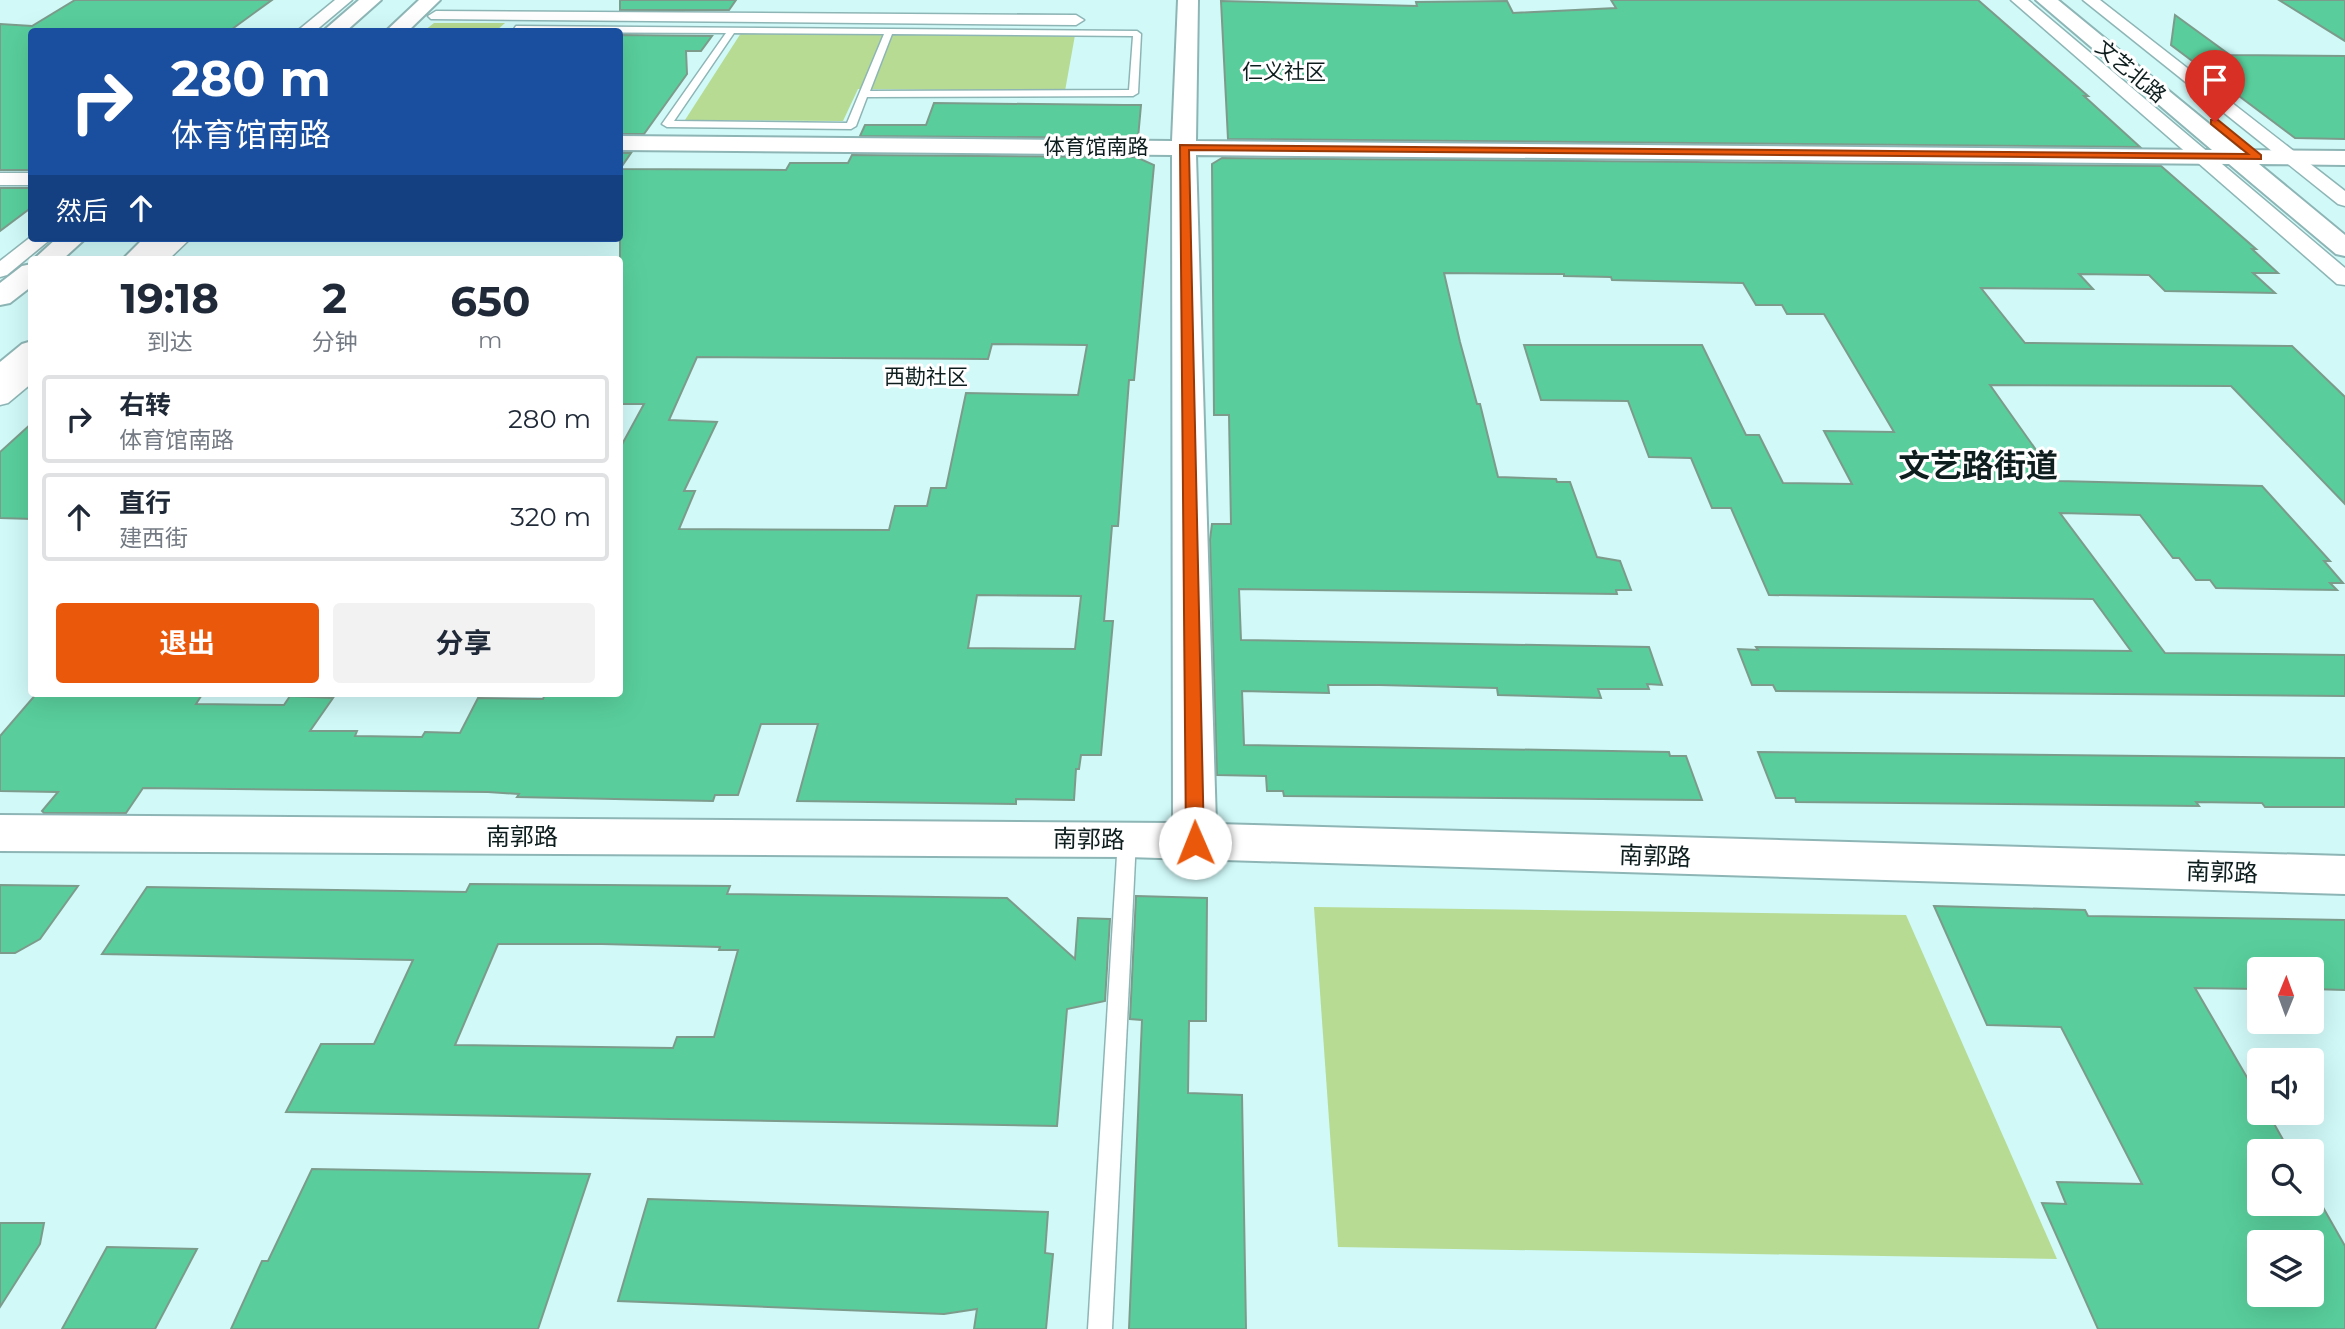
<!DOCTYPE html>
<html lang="zh">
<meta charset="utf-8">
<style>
body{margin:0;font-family:Montserrat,"Noto Sans SC",sans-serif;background:#f2f2f3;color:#1f2937;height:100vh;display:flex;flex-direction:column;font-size:26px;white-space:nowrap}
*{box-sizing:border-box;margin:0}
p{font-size:23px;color:#747a83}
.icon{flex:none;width:38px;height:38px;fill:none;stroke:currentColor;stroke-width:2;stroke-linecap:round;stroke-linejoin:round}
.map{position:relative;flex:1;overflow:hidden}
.details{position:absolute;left:28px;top:256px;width:595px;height:441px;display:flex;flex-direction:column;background:#fff;border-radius:7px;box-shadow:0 7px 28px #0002}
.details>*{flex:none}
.hud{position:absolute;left:28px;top:28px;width:595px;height:214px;border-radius:7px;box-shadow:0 7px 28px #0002;background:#1a4fa0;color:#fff;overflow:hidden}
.needle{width:46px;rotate:1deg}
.buttons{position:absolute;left:2247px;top:957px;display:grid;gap:14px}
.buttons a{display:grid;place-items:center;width:77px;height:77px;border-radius:7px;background:#fff;box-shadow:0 7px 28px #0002;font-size:35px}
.pin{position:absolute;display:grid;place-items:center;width:60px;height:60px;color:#fff;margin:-72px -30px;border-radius:50% 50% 50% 0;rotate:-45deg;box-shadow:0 0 7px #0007}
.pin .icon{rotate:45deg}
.me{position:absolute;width:77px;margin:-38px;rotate:359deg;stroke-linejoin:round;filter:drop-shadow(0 0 5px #0008)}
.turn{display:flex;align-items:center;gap:24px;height:147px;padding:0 28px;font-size:32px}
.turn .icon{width:91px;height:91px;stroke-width:2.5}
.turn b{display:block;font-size:49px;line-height:60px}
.then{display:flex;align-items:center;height:66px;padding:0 28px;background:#0003;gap:14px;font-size:26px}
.eta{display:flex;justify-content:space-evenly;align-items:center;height:119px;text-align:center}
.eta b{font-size:42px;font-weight:700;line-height:49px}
.cta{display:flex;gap:14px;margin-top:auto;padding:14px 28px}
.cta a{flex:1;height:80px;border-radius:7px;background:#ea580c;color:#fff;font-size:28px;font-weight:700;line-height:80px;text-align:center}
.cta a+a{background:#f2f2f3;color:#1f2937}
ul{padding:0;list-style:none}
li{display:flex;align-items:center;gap:21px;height:88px;margin:0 14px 10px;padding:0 14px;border:4px solid #e0e1e3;border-radius:7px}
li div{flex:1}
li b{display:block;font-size:26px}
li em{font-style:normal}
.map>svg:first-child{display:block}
</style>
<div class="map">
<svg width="2345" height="1329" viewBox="0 0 2345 1329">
<rect width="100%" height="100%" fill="#d0f9f8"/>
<g fill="#b7db92">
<path d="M 434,23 L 505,23 L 496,31 L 424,31 Z"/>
<path d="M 741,33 L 1075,35 L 1065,91 L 858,89 L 843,121 L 685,120 Z"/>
<path d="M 1314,907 L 1906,915 L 2057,1259 L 1338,1247 Z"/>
</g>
<g fill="#59ce9c" stroke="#7c9b8b" stroke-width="2" fill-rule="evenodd">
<path d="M 75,0 L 272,0 L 228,32 L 32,32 L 32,170 L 0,170 L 0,24 L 32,26 Z"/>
<path d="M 620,0 L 736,0 L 729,10 L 620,10 Z"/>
<path d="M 1611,0 L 1978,0 L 2088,96 L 2084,96 L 2140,147 L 1228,139 L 1221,1 L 1417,6 L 1416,2 L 1507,1 L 1513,13 L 1616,8 Z"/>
<path d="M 2279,0 L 2345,0 L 2345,41 Z"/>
<path d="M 2175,15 L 2230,55 L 2345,56 L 2345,139 L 2295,138 L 2171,45 Z"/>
<path d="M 620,35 L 712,36 L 701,51 L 686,51 L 687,74 L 644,134 L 620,134 Z"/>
<path d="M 934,103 L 1124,105 L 1141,105 L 1138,138 L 860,136 L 865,125 L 926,125 Z"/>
<path d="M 620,153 L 631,153 L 620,169 L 786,170 L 790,163 L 848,163 L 852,155 L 1136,157 L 1154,165 L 1134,380 L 1129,380 L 1118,526 L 1112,526 L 1104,621 L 1113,621 L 1101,755 L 1081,755 L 1079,769 L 1076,769 L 1074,800 L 1016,799 L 1016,804 L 797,801 L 818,724 L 761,724 L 738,795 L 715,795 L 713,801 L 517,797 L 519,794 L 488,792 L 143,788 L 126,813 L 44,813 L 42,811 L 58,792 L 0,791 L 0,736 L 37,693 L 203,693 L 196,704 L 284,705 L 290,696 L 333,698 L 310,731 L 357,731 L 355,736 L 422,737 L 425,732 L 460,733 L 478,698 L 543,699 L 545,694 L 620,695 L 620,448 L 644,404 L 620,404 L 620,152 ZM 992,344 L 1087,345 L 1078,395 L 966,393 L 946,488 L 931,488 L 927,506 L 895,506 L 889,530 L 679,529 L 695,491 L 684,491 L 717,422 L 669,420 L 697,357 L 988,359 ZM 977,595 L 1081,596 L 1075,649 L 968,648 Z"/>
<path d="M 1222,158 L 2161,166 L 2256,249 L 2252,249 L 2278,273 L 2253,273 L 2275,293 L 2165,291 L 2149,275 L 2079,274 L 2093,289 L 1981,288 L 2025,343 L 2292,346 L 2345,397 L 2345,504 L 2231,386 L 1990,385 L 2058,481 L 2262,486 L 2330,561 L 2324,561 L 2343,583 L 2330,583 L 2337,590 L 2216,588 L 2210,580 L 2196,580 L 2179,558 L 2173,558 L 2140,515 L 2060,513 L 2165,653 L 2345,655 L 2345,696 L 1776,691 L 1773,685 L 1752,685 L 1738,649 L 1758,650 L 1756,647 L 2131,651 L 2093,599 L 1769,595 L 1731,508 L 1712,508 L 1691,458 L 1649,457 L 1628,401 L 1541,400 L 1524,345 L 1702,345 L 1746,435 L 1759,435 L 1783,483 L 1852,484 L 1824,431 L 1894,432 L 1824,314 L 1787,314 L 1782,305 L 1756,305 L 1743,283 L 1612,280 L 1611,277 L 1564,276 L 1564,274 L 1444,273 L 1460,342 L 1477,404 L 1480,404 L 1498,477 L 1556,479 L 1557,482 L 1570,482 L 1597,557 L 1620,561 L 1631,590 L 1616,590 L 1617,594 L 1239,589 L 1241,640 L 1649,647 L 1662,685 L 1647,684 L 1649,689 L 1598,689 L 1601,698 L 1498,695 L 1497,688 L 1380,685 L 1328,685 L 1329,693 L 1242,691 L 1244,745 L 1669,752 L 1670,756 L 1686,756 L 1702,800 L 1284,796 L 1283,791 L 1267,791 L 1266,776 L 1217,775 L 1210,540 L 1212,524 L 1231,524 L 1229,415 L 1214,415 L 1212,164 Z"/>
<path d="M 0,188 L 32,188 L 32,207 L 0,231 Z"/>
<path d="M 32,423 L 32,519 L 0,518 L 0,452 Z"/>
<path d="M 1758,752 L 2345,758 L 2345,807 L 2265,807 L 2262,803 L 2196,802 L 2199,806 L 1796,802 L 1795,798 L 1776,798 Z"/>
<path d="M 470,884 L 730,886 L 727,894 L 1007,898 L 1075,959 L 1078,918 L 1110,919 L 1105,1001 L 1067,1009 L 1057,1126 L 286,1112 L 321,1044 L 374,1044 L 413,960 L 102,954 L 147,887 L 466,892 ZM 498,944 L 602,944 L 720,947 L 719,950 L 738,950 L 714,1037 L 677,1037 L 673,1048 L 455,1045 Z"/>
<path d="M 0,885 L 78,886 L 40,939 L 15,953 L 0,953 Z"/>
<path d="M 1136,896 L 1207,898 L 1206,1021 L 1189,1021 L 1188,1093 L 1242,1095 L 1246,1329 L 1129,1329 L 1142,1020 L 1130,1019 Z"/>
<path d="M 1934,906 L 2085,910 L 2088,916 L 2345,920 L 2345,990 L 2312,989 L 2312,970 L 2259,970 L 2259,989 L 2195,988 L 2259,1098 L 2259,1113 L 2268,1113 L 2290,1152 L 2259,1152 L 2259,1204 L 2312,1204 L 2312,1188 L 2345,1246 L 2345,1329 L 2098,1329 L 2042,1203 L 2066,1204 L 2057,1182 L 2142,1184 L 2061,1027 L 1987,1025 ZM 2259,1242 L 2312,1242 L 2312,1295 L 2259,1295 Z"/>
<path d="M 312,1169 L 590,1174 L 538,1329 L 231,1329 L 262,1261 L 268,1261 Z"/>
<path d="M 648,1199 L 1048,1212 L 1045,1253 L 1053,1254 L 1046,1329 L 974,1329 L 977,1309 L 944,1314 L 618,1301 Z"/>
<path d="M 0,1223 L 44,1223 L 40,1244 L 0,1307 Z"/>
<path d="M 107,1247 L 197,1249 L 155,1329 L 62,1329 Z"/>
</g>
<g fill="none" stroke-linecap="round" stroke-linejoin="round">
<defs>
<g id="lane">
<path d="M 516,26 L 1137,31 L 1141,34 L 1138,93 L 1133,96 L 867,97 L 856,126 L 851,129 L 667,127 L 662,124 L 726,33 L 512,32 ZM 734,33 L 884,34 L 847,123 L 674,121 ZM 892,34 L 1133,36 L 1129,90 L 870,91 Z"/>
<path d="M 1127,832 L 1133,834 L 1136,839 L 1112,1329 L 1088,1329 L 1118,839 L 1121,834 Z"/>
</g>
<g id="street">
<path d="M 335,0 L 352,0 L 314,32 L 296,32 Z"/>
<path d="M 2011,0 L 2028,0 L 2345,268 L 2345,285 L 2337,284 Z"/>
<path d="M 2083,0 L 2100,0 L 2345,191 L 2345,206 L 2338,204 Z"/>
<path d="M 436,11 L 1076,15 L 1084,20 L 1076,25 L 431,19 L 428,16 Z"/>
<rect x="0" y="173" width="32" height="12"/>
<path d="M 32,236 L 52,238 L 7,275 L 0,277 L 0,261 Z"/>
<path d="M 169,238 L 191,238 L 169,259 L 147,259 Z"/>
<path d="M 32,363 L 32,383 L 8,403 L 0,405 L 0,386 L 24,365 Z"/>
</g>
<path id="secondary" d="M 1178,0 L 1198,0 L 1196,141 L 2212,150 L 2036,0 L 2058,0 L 2241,150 L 2345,151 L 2345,165 L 2259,164 L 2345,235 L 2345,256 L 2336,254 L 2229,164 L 1196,155 L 1216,824 L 2345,856 L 2345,894 L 1127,857 L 0,851 L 0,815 L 1173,823 L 1172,155 L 620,150 L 620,136 L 1172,141 Z"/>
<g id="primary">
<path d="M 359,0 L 381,0 L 345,32 L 322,32 Z"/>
<path d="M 419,0 L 440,0 L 407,32 L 385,32 Z"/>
<path d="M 57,238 L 86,238 L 63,259 L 34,259 Z"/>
<path d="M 144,238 L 173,238 L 152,259 L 123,259 Z"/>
<path d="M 32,264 L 32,286 L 10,303 L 0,305 L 0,283 L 22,266 Z"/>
<path d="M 32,341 L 32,366 L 11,384 L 0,387 L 0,362 L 22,344 Z"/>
</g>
</defs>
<use href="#lane" stroke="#8eb5b5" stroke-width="3"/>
<use href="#street" stroke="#8eb5b5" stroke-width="3"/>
<use href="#secondary" stroke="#8eb5b5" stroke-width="4"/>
<use href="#primary" stroke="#8eb5b5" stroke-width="4"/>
<use href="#lane" fill="#fff" fill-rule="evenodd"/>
<use href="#street" fill="#fff" fill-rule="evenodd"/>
<use href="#secondary" fill="#fff" fill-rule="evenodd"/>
<use href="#primary" fill="#fff" fill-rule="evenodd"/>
</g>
<path fill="#ea580c" stroke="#983908" stroke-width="2" d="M 2211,120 L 2218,120 L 2261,155 L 2261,159 L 1189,150 L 1204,843 L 1201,848 L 1195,850 L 1188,848 L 1186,843 L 1180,145 L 2248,154 L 2211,124 Z"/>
<g text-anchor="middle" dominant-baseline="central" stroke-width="6" stroke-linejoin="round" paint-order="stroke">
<g font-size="21" fill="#0e1d1d" stroke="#fff">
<text x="1284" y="71">仁义社区</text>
<text x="926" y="376">西勘社区</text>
</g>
<g font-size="21" fill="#0e1d1d" stroke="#fff">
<text transform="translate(2131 71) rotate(40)">文艺北路</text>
<text x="1096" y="146">体育馆南路</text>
</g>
<g font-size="24" fill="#0e1d1d" stroke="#fff">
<text x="522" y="836">南郭路</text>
<text transform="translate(1089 839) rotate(1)">南郭路</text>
<text transform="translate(1655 856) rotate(2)">南郭路</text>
<text transform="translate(2222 872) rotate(2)">南郭路</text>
</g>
<g font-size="32" font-weight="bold" fill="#0e1d1d" stroke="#fff">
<text x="1978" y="465">文艺路街道</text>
</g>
</g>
</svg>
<div class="buttons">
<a><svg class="needle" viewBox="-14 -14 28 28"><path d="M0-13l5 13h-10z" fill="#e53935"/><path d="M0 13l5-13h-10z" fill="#747a83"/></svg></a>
<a><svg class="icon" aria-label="sound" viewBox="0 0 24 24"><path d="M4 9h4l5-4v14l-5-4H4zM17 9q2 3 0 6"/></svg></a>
<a><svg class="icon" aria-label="search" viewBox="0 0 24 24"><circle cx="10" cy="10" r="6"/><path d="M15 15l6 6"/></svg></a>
<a><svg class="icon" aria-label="layers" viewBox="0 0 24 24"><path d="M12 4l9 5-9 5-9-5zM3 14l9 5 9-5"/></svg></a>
</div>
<div class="pin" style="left:2215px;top:122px;background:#d93025"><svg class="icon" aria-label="arrive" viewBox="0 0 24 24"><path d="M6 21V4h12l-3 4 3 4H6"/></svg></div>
<svg class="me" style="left:1195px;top:843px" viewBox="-20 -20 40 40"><circle r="19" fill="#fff"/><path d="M0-13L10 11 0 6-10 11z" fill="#ea580c"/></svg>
<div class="hud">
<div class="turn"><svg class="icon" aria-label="right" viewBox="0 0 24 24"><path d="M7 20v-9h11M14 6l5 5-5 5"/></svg><div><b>280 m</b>体育馆南路</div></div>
<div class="then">然后<svg class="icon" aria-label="ahead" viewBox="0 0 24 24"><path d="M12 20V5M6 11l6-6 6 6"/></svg></div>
</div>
<section class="details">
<div class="eta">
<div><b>19:18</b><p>到达</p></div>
<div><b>2</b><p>分钟</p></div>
<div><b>650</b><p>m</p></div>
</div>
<ul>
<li><svg class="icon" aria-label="right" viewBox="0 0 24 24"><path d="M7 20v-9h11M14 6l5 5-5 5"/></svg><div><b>右转</b><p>体育馆南路</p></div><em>280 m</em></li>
<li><svg class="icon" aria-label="ahead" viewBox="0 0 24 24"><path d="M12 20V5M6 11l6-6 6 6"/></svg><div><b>直行</b><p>建西街</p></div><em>320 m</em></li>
</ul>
<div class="cta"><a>退出</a><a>分享</a></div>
</section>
</div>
